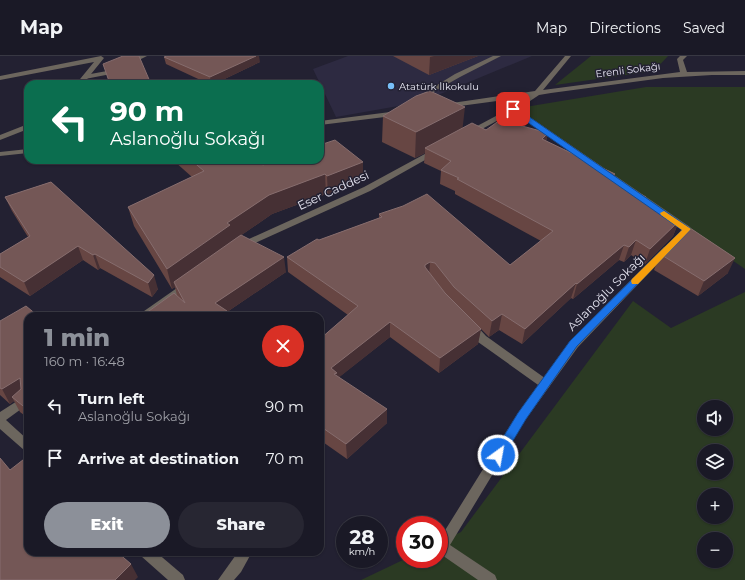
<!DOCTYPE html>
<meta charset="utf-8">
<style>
body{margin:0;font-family:Montserrat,sans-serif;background:#272632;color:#f1f3f6;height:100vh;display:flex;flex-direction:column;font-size:15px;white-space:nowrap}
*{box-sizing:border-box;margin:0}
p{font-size:13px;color:#9fa0a7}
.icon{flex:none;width:22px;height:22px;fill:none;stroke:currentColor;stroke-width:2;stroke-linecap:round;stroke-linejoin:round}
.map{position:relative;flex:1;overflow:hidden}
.details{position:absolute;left:24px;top:256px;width:300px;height:244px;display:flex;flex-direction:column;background:#1a1926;border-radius:12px;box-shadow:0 1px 3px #0004,0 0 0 1px #383843}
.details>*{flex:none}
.guide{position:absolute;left:24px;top:24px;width:300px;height:84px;border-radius:12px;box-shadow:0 1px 3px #0004,0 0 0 1px #383843;background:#0b6e4f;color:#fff;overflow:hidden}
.controls{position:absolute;left:697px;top:344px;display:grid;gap:8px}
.controls a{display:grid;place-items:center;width:36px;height:36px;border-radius:50%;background:#1a1926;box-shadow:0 1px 3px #0004,0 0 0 1px #383843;font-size:20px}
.speed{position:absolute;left:336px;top:460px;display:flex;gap:8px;font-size:20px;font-weight:700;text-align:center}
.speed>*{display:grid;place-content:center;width:52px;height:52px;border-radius:50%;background:#1a1926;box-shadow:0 1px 3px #0004,0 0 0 1px #383843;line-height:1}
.speed small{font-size:10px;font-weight:400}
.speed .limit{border:6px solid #d22;background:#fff;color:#111}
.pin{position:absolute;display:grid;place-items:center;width:34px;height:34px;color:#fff;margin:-17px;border-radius:8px;box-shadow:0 2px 6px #0006}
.me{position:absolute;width:44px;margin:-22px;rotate:32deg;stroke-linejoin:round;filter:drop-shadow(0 0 3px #0008)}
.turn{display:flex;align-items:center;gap:14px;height:84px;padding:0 20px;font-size:18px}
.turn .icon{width:52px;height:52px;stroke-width:2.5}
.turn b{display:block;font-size:28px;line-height:34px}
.round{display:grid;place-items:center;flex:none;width:42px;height:42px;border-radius:21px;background:#272632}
.headline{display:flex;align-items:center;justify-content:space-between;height:68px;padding:0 20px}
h1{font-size:24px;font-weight:800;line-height:30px;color:#8c9099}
.action{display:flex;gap:8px;margin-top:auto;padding:8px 20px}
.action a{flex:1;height:46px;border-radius:24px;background:#8c9099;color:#fff;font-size:16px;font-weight:800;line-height:46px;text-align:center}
.action a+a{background:#272632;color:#f1f3f6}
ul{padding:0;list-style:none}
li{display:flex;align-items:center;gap:12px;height:52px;padding:0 20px}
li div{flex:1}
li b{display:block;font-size:15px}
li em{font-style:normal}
header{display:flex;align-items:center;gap:24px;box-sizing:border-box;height:56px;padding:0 20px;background:#1a1926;border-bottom:1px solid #383843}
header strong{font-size:19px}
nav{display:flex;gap:22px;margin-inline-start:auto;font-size:14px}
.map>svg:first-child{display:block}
</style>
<header>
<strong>Map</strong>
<nav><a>Map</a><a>Directions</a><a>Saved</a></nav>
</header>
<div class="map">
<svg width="745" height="524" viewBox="0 0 745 524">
<rect width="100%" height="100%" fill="#232132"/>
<path fill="#2d2a41" d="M 348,0 L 532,0 L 421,46 L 336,61 L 313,13 Z"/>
<g fill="#2b3a23" fill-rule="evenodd">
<path d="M 591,0 L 668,0 L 654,15 L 555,29 Z"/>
<path d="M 646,31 L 745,31 L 745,213 L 513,53 Z"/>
<path d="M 745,236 L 745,524 L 361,524 L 405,503 L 439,503 L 439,486 L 461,476 L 633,245 L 671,272 ZM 704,351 L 726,351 L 726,373 L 704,373 ZM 704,395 L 726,395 L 726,417 L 704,417 ZM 704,439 L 726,439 L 726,461 L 704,461 ZM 704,483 L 726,483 L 726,505 L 704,505 Z"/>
</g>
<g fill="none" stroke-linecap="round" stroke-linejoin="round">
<g fill="#6c665e" fill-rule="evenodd">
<path d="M 139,0 L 147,0 L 111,18 L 85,23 L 82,21 L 85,19 L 107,15 Z"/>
<path d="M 493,0 L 501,0 L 460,21 L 421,43 L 416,42 L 455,18 Z"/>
<path d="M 471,267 L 475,268 L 486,280 L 549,325 L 550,328 L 549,331 L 545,332 L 541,331 L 478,286 L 466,271 L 467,268 Z"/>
<path d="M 238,496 L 252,496 L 241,516 L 234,524 L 218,524 Z"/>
</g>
<g fill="#6c665e" fill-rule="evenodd">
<path d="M 101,0 L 104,2 L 83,28 L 76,28 L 94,6 L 0,24 L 0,20 Z"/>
<path d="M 565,0 L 571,0 L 543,34 L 680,16 L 677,3 L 680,0 L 687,0 L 683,4 L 687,16 L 745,15 L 745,19 L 712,19 L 663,22 L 551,37 L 539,39 L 518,53 L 690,171 L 691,173 L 682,184 L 676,184 L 675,182 L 682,173 L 513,56 L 471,79 L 468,79 L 464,77 L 511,52 L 527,41 L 445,52 L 442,50 L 445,48 L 535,35 Z"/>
<path d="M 398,55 L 402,57 L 401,59 L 320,69 L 320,65 Z"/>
<path d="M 28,68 L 28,73 L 0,84 L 0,79 Z"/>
<path d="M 28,93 L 28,97 L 0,100 L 0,96 Z"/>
<path d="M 434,93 L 437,93 L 441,95 L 370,135 L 244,192 L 238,192 L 237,190 L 238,188 L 364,131 Z"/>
<path d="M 667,190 L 672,193 L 670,195 L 578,291 L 526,363 L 450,489 L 495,519 L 497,524 L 478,524 L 439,497 L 439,484 L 518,357 L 570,285 L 664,191 Z"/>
<path d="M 187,225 L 190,226 L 192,228 L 190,230 L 149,260 L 137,260 Z"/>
<path d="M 28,338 L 28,348 L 6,364 L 28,384 L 28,396 L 24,394 L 0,373 L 0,356 Z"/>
<path d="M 139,496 L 156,496 L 183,519 L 185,524 L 168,524 L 141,500 Z"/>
</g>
</g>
<g fill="#674643">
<path d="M 393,0 L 478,0 L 429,19 Z"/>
<path d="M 164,1 L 260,6 L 214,28 L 209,28 L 166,8 Z"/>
<path d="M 383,60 L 462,72 L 548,77 L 546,85 L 615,118 L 613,125 L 646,141 L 644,146 L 679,165 L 673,180 L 645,208 L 631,199 L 624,206 L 619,204 L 573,243 L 571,242 L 522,288 L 499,274 L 489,281 L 481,273 L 478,288 L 439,317 L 390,281 L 339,321 L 387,367 L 347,403 L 320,384 L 320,283 L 348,259 L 288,216 L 287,201 L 319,184 L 379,162 L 379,158 L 510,209 L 541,185 L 455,138 L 455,135 L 440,128 L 441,115 L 424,107 L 425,97 L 415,102 L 382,86 Z"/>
<path d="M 174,104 L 255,104 L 263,109 L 363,106 L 363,125 L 328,140 L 326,138 L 272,158 L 240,180 L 286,216 L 227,256 L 228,260 L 142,260 L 177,240 L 175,231 L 172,233 L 134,170 L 128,151 L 192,121 L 174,105 Z"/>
<path d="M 51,126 L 158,233 L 152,241 L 100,212 L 98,214 L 83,204 L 30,240 L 0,221 L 0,198 L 28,181 L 12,155 L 5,141 Z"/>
<path d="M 660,198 L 728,217 L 698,240 L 654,214 Z"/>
<path d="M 28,260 L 28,362 L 20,356 L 14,345 L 10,348 L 0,339 L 0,265 Z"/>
</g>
<g fill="#463034">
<path d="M 256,0 L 259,0 L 260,6 L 214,28 L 211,28 L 210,21 Z"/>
<path d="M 434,0 L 478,0 L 429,19 L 430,1 Z"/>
<path d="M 465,51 L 462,77 L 425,92 L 425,97 L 415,102 L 416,76 Z"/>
<path d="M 548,77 L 545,91 L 542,83 Z"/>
<path d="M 363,106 L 363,125 L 328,140 L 327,120 Z"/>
<path d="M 325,118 L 326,138 L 272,158 L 174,226 L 175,231 L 172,233 L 167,213 L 227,167 L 269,139 Z"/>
<path d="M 615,118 L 611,133 L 608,122 Z"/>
<path d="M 679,165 L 673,180 L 645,208 L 650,193 Z"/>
<path d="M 636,184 L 631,199 L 624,206 L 629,191 Z"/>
<path d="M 624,189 L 619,204 L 573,243 L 577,228 Z"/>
<path d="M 78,190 L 83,204 L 30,240 L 24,226 Z"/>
<path d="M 95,198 L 100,212 L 98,214 L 93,199 Z"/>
<path d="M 284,201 L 286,216 L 227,256 L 228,260 L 218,260 L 215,247 Z"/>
<path d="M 735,202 L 728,217 L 698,240 L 704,225 Z"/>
<path d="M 430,206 L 429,221 L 424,226 L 425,209 Z"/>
<path d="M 154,219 L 158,233 L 152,241 L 148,227 Z"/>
<path d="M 576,227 L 571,242 L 522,288 L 525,273 Z"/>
<path d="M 502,258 L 499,274 L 489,281 L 492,265 Z"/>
<path d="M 390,266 L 390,281 L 337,323 L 331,312 Z"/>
<path d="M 481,273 L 478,288 L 439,317 L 440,302 Z"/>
<path d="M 20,322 L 28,336 L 12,341 L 14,345 L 10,348 L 2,333 Z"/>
<path d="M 387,353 L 387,367 L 347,403 L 346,388 Z"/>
<path d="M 131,508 L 138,521 L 135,524 L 115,524 Z"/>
</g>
<g fill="#745756" stroke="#866d6e">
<path d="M 123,0 L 139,0 L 151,28 L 110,28 L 103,8 Z"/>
<path d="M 167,0 L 256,0 L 210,21 L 164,1 Z"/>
<path d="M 430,35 L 465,51 L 416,76 L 383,60 L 416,40 Z"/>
<path d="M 500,64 L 548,77 L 542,83 L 615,118 L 608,122 L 646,141 L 642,145 L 679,165 L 650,193 L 636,184 L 629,191 L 624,189 L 577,228 L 576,227 L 525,273 L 502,258 L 492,265 L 454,231 L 435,207 L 430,206 L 425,209 L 425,211 L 445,237 L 481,273 L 440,302 L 390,266 L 331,312 L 337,317 L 334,318 L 387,353 L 346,388 L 320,370 L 320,283 L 358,250 L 287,201 L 317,183 L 319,184 L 382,161 L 379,158 L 403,150 L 427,138 L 510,209 L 553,175 L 457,123 L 459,122 L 441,114 L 451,105 L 425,92 L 472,67 L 486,74 Z"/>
<path d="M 335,84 L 363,106 L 327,120 L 325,118 L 269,139 L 227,167 L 230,169 L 167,213 L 128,151 L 204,115 L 191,104 L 255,104 L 263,109 L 278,104 L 320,104 L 320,89 Z"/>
<path d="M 51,126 L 154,219 L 148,227 L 95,198 L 93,199 L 78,190 L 24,226 L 0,211 L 0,198 L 30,180 L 5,141 Z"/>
<path d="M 687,170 L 735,202 L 704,225 L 660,198 Z"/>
<path d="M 241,179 L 284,201 L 215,247 L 227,255 L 220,260 L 142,260 L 174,237 L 185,247 L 174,226 L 238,181 Z"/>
<path d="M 26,250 L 38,260 L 28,260 L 28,354 L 12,341 L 21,333 L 20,322 L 2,333 L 0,332 L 0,265 Z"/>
<path d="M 28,400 L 28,496 L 117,496 L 131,508 L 115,524 L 0,524 L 0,402 L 10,414 Z"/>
</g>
<path fill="#1a73e8" stroke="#114b97" d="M 510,51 L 515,51 L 691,173 L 577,290 L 526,363 L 502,403 L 498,404 L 494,403 L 492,399 L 494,396 L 518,357 L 570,285 L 682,174 L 510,54 Z"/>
<path fill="#f59e0b" d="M 664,155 L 691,173 L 638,228 L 632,228 L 631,225 L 632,223 L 682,174 L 661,159 L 660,157 Z"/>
<circle fill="#78bff8" stroke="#232132" stroke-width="1.5" cx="391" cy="30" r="4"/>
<g text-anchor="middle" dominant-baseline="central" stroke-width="3" stroke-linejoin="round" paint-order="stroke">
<g font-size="10" fill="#e5e4f0" stroke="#232132">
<text transform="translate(628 14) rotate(-7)">Erenli Sokağı</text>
</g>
<g font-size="10" fill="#e5e4f0" stroke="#232132" text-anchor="start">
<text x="399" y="30">Atatürk İlkokulu</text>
</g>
<g font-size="12" fill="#e5e4f0" stroke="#232132">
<text transform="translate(333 134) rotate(-25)">Eser Caddesi</text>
<text transform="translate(606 236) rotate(-45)">Aslanoğlu Sokağı</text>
</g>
</g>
</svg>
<div class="controls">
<a><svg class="icon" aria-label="sound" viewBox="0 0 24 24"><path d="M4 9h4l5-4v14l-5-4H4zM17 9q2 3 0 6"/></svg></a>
<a><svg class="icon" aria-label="layers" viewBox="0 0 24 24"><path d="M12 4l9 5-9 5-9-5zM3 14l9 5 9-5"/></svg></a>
<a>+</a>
<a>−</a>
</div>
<div class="speed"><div>28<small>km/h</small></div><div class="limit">30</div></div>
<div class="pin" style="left:513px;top:53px;background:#d93025"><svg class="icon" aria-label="arrive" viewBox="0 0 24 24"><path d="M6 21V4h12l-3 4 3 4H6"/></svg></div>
<svg class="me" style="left:498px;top:399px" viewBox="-20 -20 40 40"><circle r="17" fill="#1a73e8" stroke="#fff" stroke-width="3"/><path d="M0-11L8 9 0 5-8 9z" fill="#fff"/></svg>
<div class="guide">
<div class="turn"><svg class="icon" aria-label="left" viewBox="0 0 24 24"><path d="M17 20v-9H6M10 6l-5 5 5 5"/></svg><div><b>90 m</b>Aslanoğlu Sokağı</div></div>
</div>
<section class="details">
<div class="headline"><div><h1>1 min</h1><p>160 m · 16:48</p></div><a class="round" style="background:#d93025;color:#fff"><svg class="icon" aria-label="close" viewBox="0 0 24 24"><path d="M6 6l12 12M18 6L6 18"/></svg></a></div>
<ul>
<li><svg class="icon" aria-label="left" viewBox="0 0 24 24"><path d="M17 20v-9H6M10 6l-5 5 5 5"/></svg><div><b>Turn left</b><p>Aslanoğlu Sokağı</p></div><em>90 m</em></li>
<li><svg class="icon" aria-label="arrive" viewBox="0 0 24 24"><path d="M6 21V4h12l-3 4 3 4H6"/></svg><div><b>Arrive at destination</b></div><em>70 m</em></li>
</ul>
<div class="action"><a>Exit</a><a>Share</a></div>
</section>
</div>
